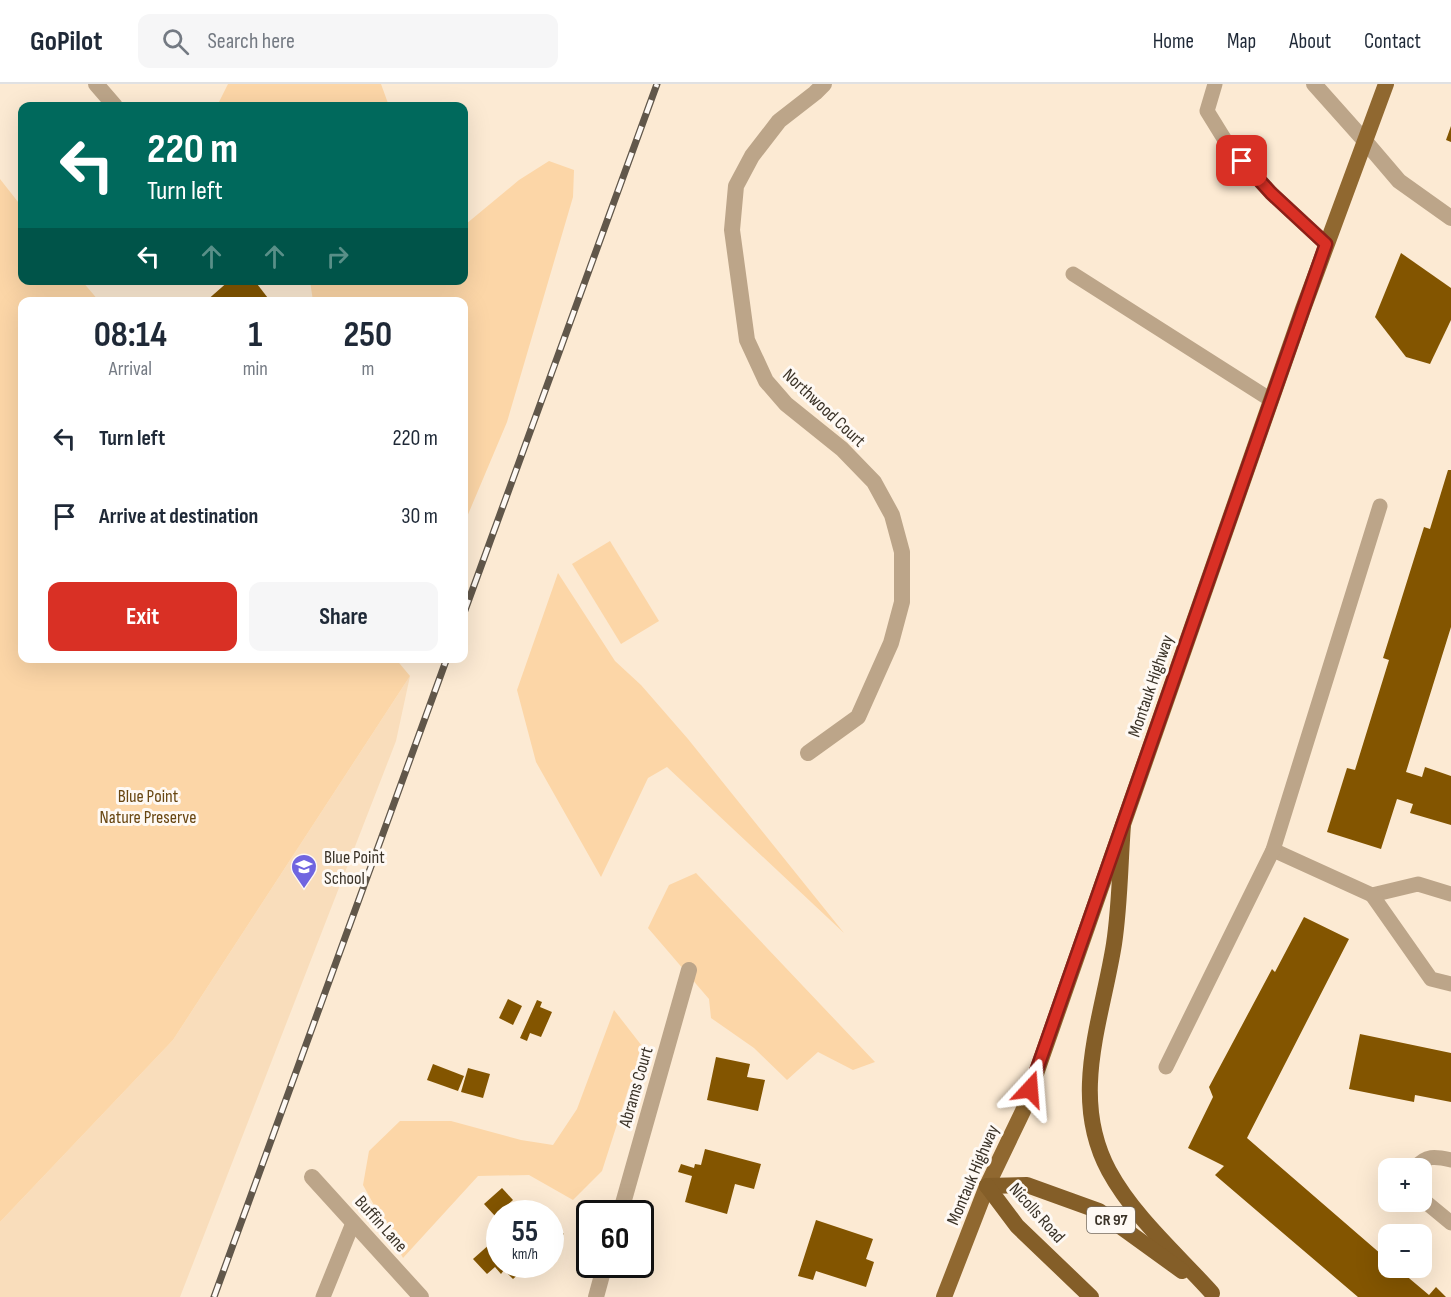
<!DOCTYPE html>
<meta charset="utf-8">
<style>
body{margin:0;font-family:"Sofia Sans Condensed",sans-serif;background:#f6f6f7;color:#1f2937;height:100vh;display:flex;flex-direction:column;font-size:22px;white-space:nowrap}
*{box-sizing:border-box;margin:0}
p{font-size:20px;color:#747a83}
.icon{flex:none;width:33px;height:33px;fill:none;stroke:currentColor;stroke-width:2;stroke-linecap:round;stroke-linejoin:round}
.map{position:relative;flex:1;overflow:hidden}
.panel{position:absolute;left:18px;top:213px;width:450px;height:366px;display:flex;flex-direction:column;background:#fff;border-radius:12px;box-shadow:0 6px 24px #0002}
.panel>*{flex:none}
.hud{position:absolute;left:18px;top:18px;width:450px;height:183px;border-radius:12px;box-shadow:0 6px 24px #0002;background:#00695c;color:#fff;overflow:hidden}
.tools{position:absolute;left:1378px;top:1074px;display:grid;gap:12px}
.tools a{display:grid;place-items:center;width:54px;height:54px;border-radius:12px;background:#fff;box-shadow:0 6px 24px #0002;font-size:30px}
.speed{position:absolute;left:486px;top:1116px;display:flex;gap:12px;font-size:30px;font-weight:700;text-align:center}
.speed>*{display:grid;place-content:center;width:78px;height:78px;border-radius:50%;background:#fff;box-shadow:0 6px 24px #0002;line-height:1}
.speed small{font-size:15px;font-weight:400}
.speed .limit{border:3px solid #111;border-radius:9px;background:#fff;color:#111}
.pin{position:absolute;display:grid;place-items:center;width:51px;height:51px;color:#fff;margin:-26px;border-radius:12px;box-shadow:0 3px 9px #0006}
.me{position:absolute;width:66px;margin:-33px;rotate:19deg;stroke-linejoin:round;filter:drop-shadow(0 0 4px #0008)}
.turn{display:flex;align-items:center;gap:21px;height:126px;padding:0 30px;font-size:27px}
.turn .icon{width:78px;height:78px;stroke-width:2.5}
.turn b{display:block;font-size:42px;line-height:51px}
.lanes{display:flex;align-items:center;height:57px;padding:0 30px;background:#0003;justify-content:center;gap:30px;direction:ltr}
.lanes .off{opacity:.35}
.eta{display:flex;justify-content:space-evenly;align-items:center;height:102px;text-align:center}
.eta b{font-size:36px;font-weight:700;line-height:42px}
.cta{display:flex;gap:12px;margin-top:auto;padding:12px 30px}
.cta a{flex:1;height:69px;border-radius:12px;background:#d93025;color:#fff;font-size:24px;font-weight:700;line-height:69px;text-align:center}
.cta a+a{background:#f6f6f7;color:#1f2937}
ul{padding:0;list-style:none}
li{display:flex;align-items:center;gap:18px;height:78px;padding:0 30px}
li div{flex:1}
li b{display:block;font-size:22px}
li em{font-style:normal}
header{display:flex;align-items:center;gap:36px;box-sizing:border-box;height:84px;padding:0 30px;background:#fff;border-bottom:2px solid #e0e1e3}
header strong{font-size:28px}
nav{display:flex;gap:33px;margin-inline-start:auto;font-size:21px}
.search{width:420px;height:54px;background:#f6f6f7;display:flex;align-items:center;gap:15px;box-sizing:border-box;padding:0 21px;border-radius:12px;color:#747a83;font-size:22px}
.map>svg:first-child{display:block}
</style>
<header>
<strong>GoPilot</strong>
<div class="search"><svg class="icon" aria-label="search" viewBox="0 0 24 24"><circle cx="10" cy="10" r="6"/><path d="M15 15l6 6"/></svg>Search here</div>
<nav><a>Home</a><a>Map</a><a>About</a><a>Contact</a></nav>
</header>
<div class="map">
<svg width="1451" height="1213" viewBox="0 0 1451 1213">
<rect width="100%" height="100%" fill="#fcead3"/>
<path fill="#f9ddbb" d="M 410,592 L 396,657 L 180,1213 L 0,1213 L 0,1138 L 173,956 Z"/>
<g fill="#fcd6a7">
<path d="M 228,0 L 381,0 L 389,22 L 217,22 Z"/>
<path d="M 549,77 L 574,86 L 573,113 L 507,338 L 464,440 L 464,218 L 313,217 L 310,197 L 464,196 L 464,139 L 466,140 L 519,96 Z"/>
<path d="M 0,95 L 22,123 L 22,196 L 82,197 L 99,217 L 22,218 L 22,574 L 395,574 L 410,592 L 173,956 L 0,1138 Z"/>
<path d="M 610,457 L 659,537 L 621,560 L 572,480 Z"/>
<path d="M 558,489 L 615,577 L 641,601 L 688,655 L 844,849 L 667,683 L 648,694 L 601,793 L 536,678 L 517,606 Z"/>
<path d="M 696,789 L 875,978 L 853,986 L 818,968 L 787,996 L 754,964 L 711,934 L 709,915 L 648,844 L 669,801 Z"/>
<path d="M 614,926 L 649,971 L 629,1003 L 602,1087 L 573,1116 L 529,1091 L 478,1092 L 403,1174 L 363,1101 L 369,1067 L 400,1037 L 451,1037 L 521,1056 L 553,1061 L 577,1025 Z"/>
</g>
<g fill="#835500">
<path d="M 1451,42 L 1451,58 L 1446,56 Z"/>
<path d="M 1401,169 L 1451,204 L 1451,236 L 1430,280 L 1406,273 L 1375,233 Z"/>
<path d="M 230,196 L 254,196 L 271,218 L 205,218 Z"/>
<path d="M 1448,386 L 1451,386 L 1451,543 L 1406,688 L 1422,693 L 1425,683 L 1451,692 L 1451,741 L 1410,729 L 1413,720 L 1397,715 L 1381,765 L 1327,748 L 1347,684 L 1355,686 L 1389,576 L 1383,574 L 1424,443 L 1430,445 Z"/>
<path d="M 1304,833 L 1349,855 L 1247,1054 L 1389,1177 L 1389,1184 L 1397,1184 L 1429,1211 L 1436,1203 L 1446,1213 L 1358,1213 L 1215,1091 L 1224,1082 L 1188,1064 L 1213,1013 L 1209,1003 L 1272,885 L 1275,888 Z"/>
<path d="M 508,915 L 522,922 L 513,941 L 499,934 Z"/>
<path d="M 537,916 L 542,918 L 540,923 L 552,928 L 541,953 L 530,949 L 527,957 L 520,954 Z"/>
<path d="M 1360,950 L 1451,969 L 1451,1018 L 1415,1011 L 1414,1018 L 1349,1005 Z"/>
<path d="M 716,973 L 750,980 L 747,993 L 765,996 L 758,1027 L 707,1016 Z"/>
<path d="M 433,980 L 464,992 L 458,1007 L 427,996 Z"/>
<path d="M 468,984 L 490,990 L 483,1014 L 461,1008 Z"/>
<path d="M 705,1065 L 761,1080 L 754,1105 L 735,1100 L 727,1130 L 685,1118 L 692,1092 L 678,1088 L 681,1080 L 694,1084 L 695,1080 L 701,1081 Z"/>
<path d="M 502,1104 L 513,1116 L 495,1132 L 484,1120 Z"/>
<path d="M 516,1118 L 535,1119 L 545,1130 L 503,1130 Z"/>
<path d="M 550,1136 L 564,1150 L 550,1162 Z"/>
<path d="M 816,1136 L 873,1155 L 866,1175 L 874,1178 L 866,1203 L 816,1187 L 813,1196 L 798,1192 Z"/>
<path d="M 500,1151 L 500,1180 L 530,1180 L 513,1195 L 504,1186 L 501,1190 L 495,1183 L 487,1190 L 473,1175 Z"/>
</g>
<g fill="none" stroke-linecap="round" stroke-linejoin="round">
<g stroke="#bca589" stroke-width="15">
<path d="M 1215,0 L 1207,27 L 1228,61 L 1271,109 L 1326,160"/>
<path d="M 1073,190 L 1271,316"/>
<path d="M 1273,766 L 1372,811 L 1418,800 L 1451,810"/>
<path d="M 1372,811 L 1431,895 L 1451,900"/>
<path d="M 1166,983 L 1273,766 L 1380,422"/>
<path d="M 1415,1084 C 1426,1071 1435,1072 1451,1076"/>
<path d="M 1422,1115 L 1451,1139"/>
<path d="M 323,1213 L 353,1139"/>
</g>
<g stroke="#bca589" stroke-width="16">
<path d="M 96,0 L 115,22"/>
<path d="M 1364,56 L 1399,97 L 1451,134"/>
<path d="M 808,669 L 858,633 L 891,559 L 902,518 L 902,468 L 892,431 L 874,398 L 842,365 L 786,320 L 766,297 L 747,256 L 732,146 L 736,102 L 752,72 L 779,37 L 815,9 L 824,0"/>
<path d="M 312,1093 L 421,1213"/>
<path d="M 620,1130 L 689,886"/>
<path d="M 596,1213 L 605,1180"/>
</g>
<path stroke="#bca589" stroke-width="16" d="M 1314,0 L 1364,56"/>
<path stroke="#906830" stroke-width="16" d="M 944,1213 L 987,1102 L 1023,1027 L 1303,225 L 1386,0"/>
<g stroke="#845e28" stroke-width="16">
<path d="M 1123,741 C 1120,780 1120,821 1114,860 C 1102,936 1069,1013 1109,1087 C 1134,1133 1177,1170 1212,1209"/>
<path d="M 987,1102 L 1027,1101 L 1099,1127 L 1182,1187"/>
<path d="M 987,1102 L 1017,1142 L 1091,1213"/>
</g>
<defs>
<g id="rail">
<path d="M 464,529 L 657,0"/>
<path d="M 214,1213 L 447,574"/>
</g>
</defs>
<use href="#rail" stroke="#61574a" stroke-width="7"/>
<use href="#rail" stroke="#fef9f4" stroke-width="4.5" stroke-dasharray="14" stroke-linecap="butt"/>
</g>
<g fill="none" stroke-linecap="round" stroke-linejoin="round">
<defs>
<path id="route" d="M 1030,1005 L 1326,160 L 1271,109 L 1242,77"/>
</defs>
<use href="#route" stroke="#8d1f18" stroke-width="15"/>
<use href="#route" stroke="#d93025" stroke-width="10"/>
</g>
<defs>
<symbol id="school-pin" viewBox="-11 -11 22 30"><path d="M0 17L-7.5 6A9.5 9.5 0 1 1 7.5 6Z" fill="#7065e0" stroke="#fef9f4"/><path d="M0-5L7-2L0 1L-7-2ZM-4 1L0 2.5L4 1V4Q0 6-4 4Z" fill="#fff"/></symbol>
</defs>
<g fill-rule="evenodd">
<use href="#school-pin" x="289" y="768" width="30" height="40"/>
</g>
<g text-anchor="middle" dominant-baseline="central" stroke-width="6" stroke-linejoin="round" paint-order="stroke">
<rect fill="#fef9f4" stroke="#756e64" stroke-width="1.5" x="1087" y="1123" width="48" height="26" rx="4.5"/>
<g font-size="16" font-weight="bold" fill="#3a3227">
<text x="1111" y="1136">CR 97</text>
</g>
<g font-size="18" fill="#3a3227" stroke="#fef9f4">
<text transform="translate(824 324) rotate(43)">Northwood Court</text>
<text transform="translate(1151 602) rotate(-71)">Montauk Highway</text>
<text transform="translate(636 1003) rotate(-74)">Abrams Court</text>
<text transform="translate(973 1091) rotate(-67)">Montauk Highway</text>
<text transform="translate(1037 1129) rotate(48)">Nicolls Road</text>
<text transform="translate(381 1140) rotate(48)">Buffin Lane</text>
</g>
<g font-size="18" fill="#684611" stroke="#fef9f4">
<text x="148" y="712">Blue Point<tspan x="148" dy="21">Nature Preserve</tspan></text>
</g>
<g font-size="18" fill="#3a3227" stroke="#fef9f4" text-anchor="start">
<text x="324" y="773">Blue Point<tspan x="324" dy="21">School</tspan></text>
</g>
</g>
</svg>
<div class="tools">
<a>+</a>
<a>−</a>
</div>
<div class="speed"><div>55<small>km/h</small></div><div class="limit">60</div></div>
<div class="pin" style="left:1242px;top:77px;background:#d93025"><svg class="icon" aria-label="arrive" viewBox="0 0 24 24"><path d="M6 21V4h12l-3 4 3 4H6"/></svg></div>
<svg class="me" style="left:1030px;top:1005px" viewBox="-20 -20 40 40"><path d="M0-17L14 15 0 8-14 15z" fill="#d93025" stroke="#fff" stroke-width="4"/></svg>
<div class="hud">
<div class="turn"><svg class="icon" aria-label="left" viewBox="0 0 24 24"><path d="M17 20v-9H6M10 6l-5 5 5 5"/></svg><div><b>220 m</b>Turn left</div></div>
<div class="lanes"><svg class="icon" aria-label="left" viewBox="0 0 24 24"><path d="M17 20v-9H6M10 6l-5 5 5 5"/></svg><svg class="icon off" aria-label="ahead" viewBox="0 0 24 24"><path d="M12 20V5M6 11l6-6 6 6"/></svg><svg class="icon off" aria-label="ahead" viewBox="0 0 24 24"><path d="M12 20V5M6 11l6-6 6 6"/></svg><svg class="icon off" aria-label="right" viewBox="0 0 24 24"><path d="M7 20v-9h11M14 6l5 5-5 5"/></svg></div>
</div>
<section class="panel">
<div class="eta">
<div><b>08:14</b><p>Arrival</p></div>
<div><b>1</b><p>min</p></div>
<div><b>250</b><p>m</p></div>
</div>
<ul>
<li><svg class="icon" aria-label="left" viewBox="0 0 24 24"><path d="M17 20v-9H6M10 6l-5 5 5 5"/></svg><div><b>Turn left</b></div><em>220 m</em></li>
<li><svg class="icon" aria-label="arrive" viewBox="0 0 24 24"><path d="M6 21V4h12l-3 4 3 4H6"/></svg><div><b>Arrive at destination</b></div><em>30 m</em></li>
</ul>
<div class="cta"><a>Exit</a><a>Share</a></div>
</section>
</div>
